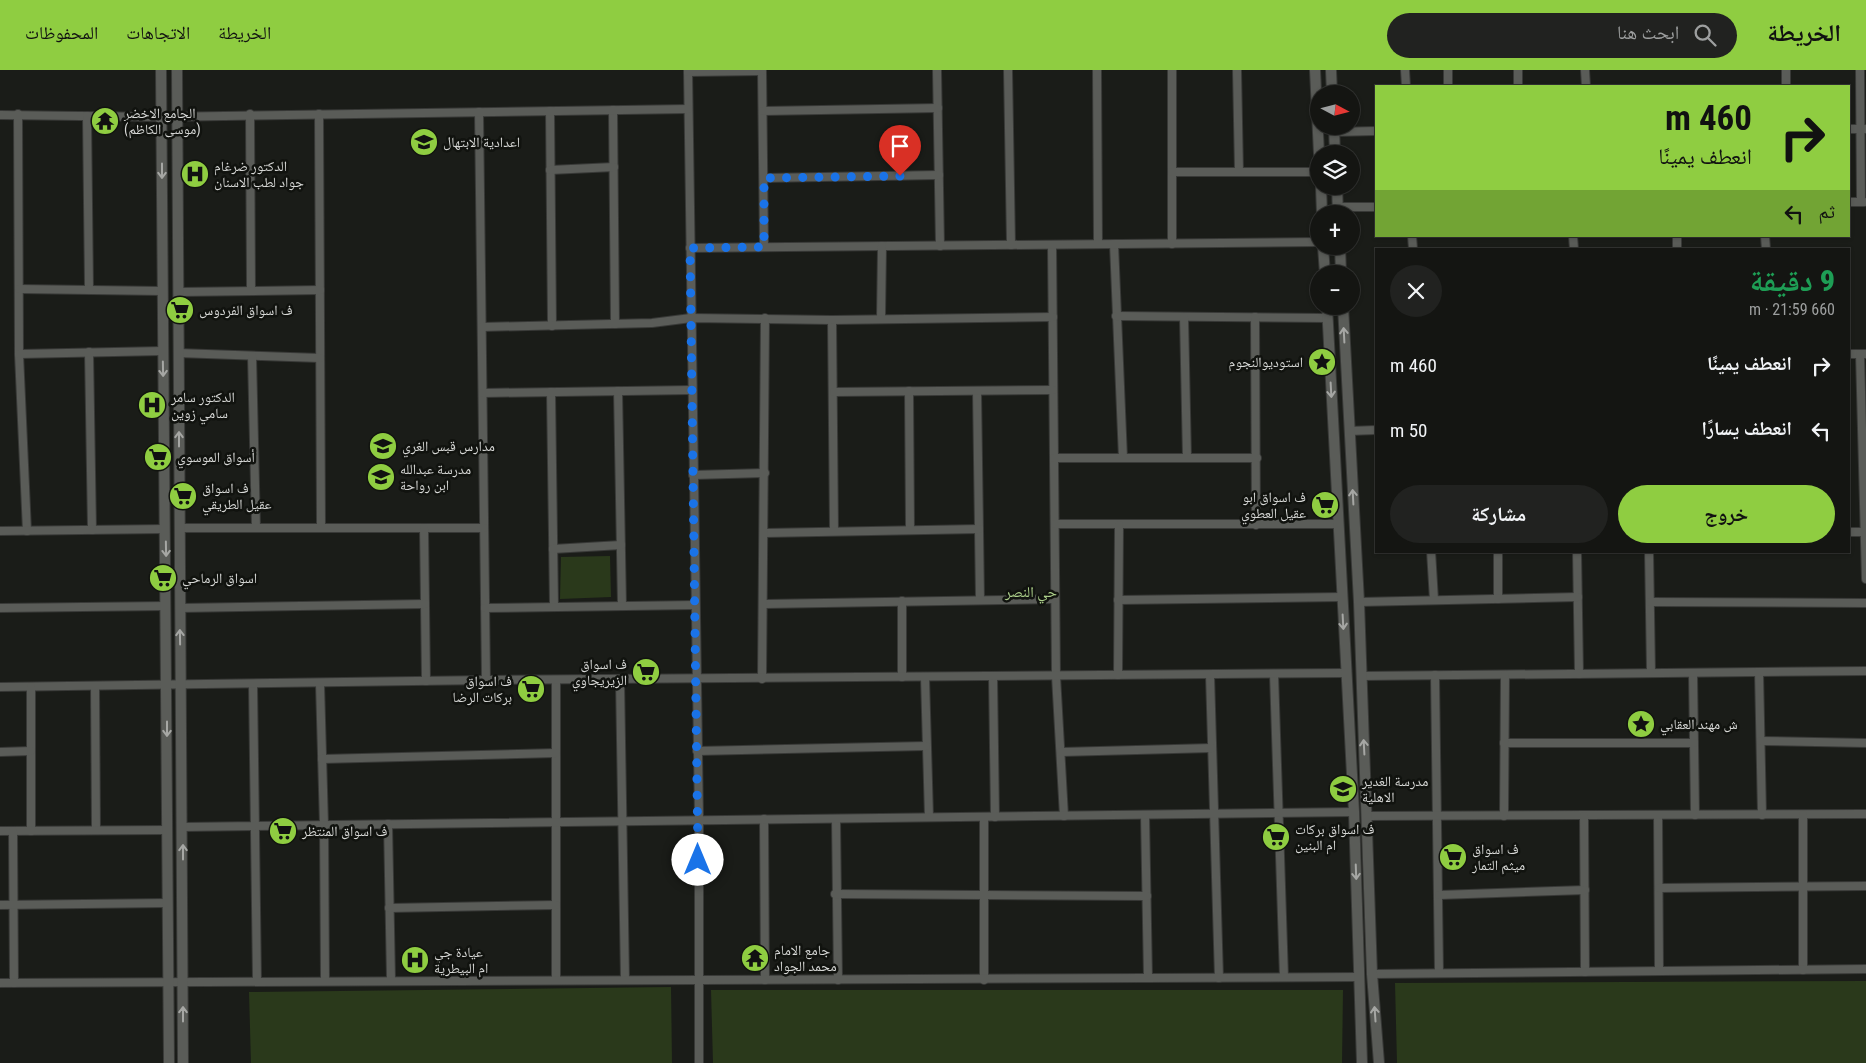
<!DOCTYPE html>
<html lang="ar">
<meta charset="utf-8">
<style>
body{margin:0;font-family:"Roboto Condensed","Noto Naskh Arabic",sans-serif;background:#212220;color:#f1f3f6;direction:rtl;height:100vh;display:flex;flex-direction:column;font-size:19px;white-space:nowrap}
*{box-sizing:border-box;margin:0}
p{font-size:16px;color:#9d9f9f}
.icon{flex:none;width:28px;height:28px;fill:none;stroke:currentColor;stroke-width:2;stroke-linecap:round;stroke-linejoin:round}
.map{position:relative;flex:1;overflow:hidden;direction:ltr}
.drawer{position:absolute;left:1375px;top:178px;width:475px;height:305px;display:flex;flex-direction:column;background:#141512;border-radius:0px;box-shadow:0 1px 4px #0004,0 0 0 1px #333432;direction:rtl}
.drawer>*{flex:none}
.hud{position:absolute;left:1375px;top:15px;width:475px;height:152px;border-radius:0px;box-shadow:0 1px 4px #0004,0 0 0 1px #333432;direction:rtl;background:#8fcd41;color:#111;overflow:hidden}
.needle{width:32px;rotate:97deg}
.buttons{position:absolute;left:1310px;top:15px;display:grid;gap:10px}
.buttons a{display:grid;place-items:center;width:50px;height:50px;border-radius:50%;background:#141512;box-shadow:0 1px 4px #0004,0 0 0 1px #333432;font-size:25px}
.pin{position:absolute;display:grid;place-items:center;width:42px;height:42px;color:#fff;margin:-51px -21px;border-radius:50% 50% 50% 0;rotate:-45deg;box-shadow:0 0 5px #0007}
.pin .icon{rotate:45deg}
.me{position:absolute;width:55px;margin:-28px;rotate:0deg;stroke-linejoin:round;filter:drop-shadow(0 0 4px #0008)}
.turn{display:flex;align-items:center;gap:18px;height:105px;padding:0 15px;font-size:22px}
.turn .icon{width:65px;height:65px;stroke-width:2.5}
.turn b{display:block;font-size:35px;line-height:42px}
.then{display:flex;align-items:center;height:48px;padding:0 15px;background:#0003;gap:10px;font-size:19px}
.round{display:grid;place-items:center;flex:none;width:52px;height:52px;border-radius:26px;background:#212220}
.headline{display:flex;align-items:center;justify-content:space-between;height:85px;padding:0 15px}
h1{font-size:30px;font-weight:800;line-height:38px;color:#1e9e55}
.cta{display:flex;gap:10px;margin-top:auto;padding:10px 15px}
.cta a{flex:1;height:58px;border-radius:30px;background:#8fcd41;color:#111;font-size:20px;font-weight:800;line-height:58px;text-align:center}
.cta a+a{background:#212220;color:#f1f3f6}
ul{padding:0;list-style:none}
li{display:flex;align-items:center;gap:15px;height:65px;padding:0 15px}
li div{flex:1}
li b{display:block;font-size:19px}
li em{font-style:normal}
header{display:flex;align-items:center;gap:30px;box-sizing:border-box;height:70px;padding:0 25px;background:#8fcd41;color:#111}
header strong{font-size:24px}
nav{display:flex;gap:28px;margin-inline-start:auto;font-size:18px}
.search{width:350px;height:45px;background:#212220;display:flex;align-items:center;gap:12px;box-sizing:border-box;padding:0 18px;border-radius:28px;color:#9d9f9f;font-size:19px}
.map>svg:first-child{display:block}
</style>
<header>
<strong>الخريطة</strong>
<div class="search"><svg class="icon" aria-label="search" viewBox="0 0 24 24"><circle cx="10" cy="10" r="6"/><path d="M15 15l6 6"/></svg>ابحث هنا</div>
<nav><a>الخريطة</a><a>الاتجاهات</a><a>المحفوظات</a></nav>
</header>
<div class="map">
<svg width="1866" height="993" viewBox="0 0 1866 993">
<rect width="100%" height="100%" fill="#1a1c18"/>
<g fill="#2a391b">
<path d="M 610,486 L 611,527 L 560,529 L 561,487 Z"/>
<path d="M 1866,911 L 1866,993 L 1397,993 L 1395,913 Z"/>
<path d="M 671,917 L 672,993 L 251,993 L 249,922 Z"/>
<path d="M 711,920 L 1343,920 L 1342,993 L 713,993 Z"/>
</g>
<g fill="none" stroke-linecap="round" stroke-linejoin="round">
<defs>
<g id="minor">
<path d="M 688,0 L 699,750 L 699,993"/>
<path d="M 762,0 L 764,177"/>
<path d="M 937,0 L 940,176"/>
<path d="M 1008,0 L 1011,175"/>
<path d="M 1097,0 L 1098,174"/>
<path d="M 1172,0 L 1172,174"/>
<path d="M 1237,0 L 1239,102"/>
<path d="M 1405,0 L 1406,16"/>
<path d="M 1518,0 L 1518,16"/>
<path d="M 1585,0 L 1586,16"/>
<path d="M 1786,0 L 1786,16"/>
<path d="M 1860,0 L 1861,132"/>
<path d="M 688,2 L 762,1"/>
<path d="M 1448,16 L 1448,0"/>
<path d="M 613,40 L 615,254"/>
<path d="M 550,41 L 552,256"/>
<path d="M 763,41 L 938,38"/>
<path d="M 479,42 L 486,610"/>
<path d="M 18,44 L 19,284 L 27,461"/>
<path d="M 250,44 L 251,221"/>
<path d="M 319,44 L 321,458"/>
<path d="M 0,45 L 161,47 L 688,39"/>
<path d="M 87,46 L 89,219"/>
<path d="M 1849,59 L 1866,59"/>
<path d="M 1334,62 L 1376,61"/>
<path d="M 550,100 L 614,97"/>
<path d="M 1172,102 L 1319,102"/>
<path d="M 764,108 L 939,105"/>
<path d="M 1849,132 L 1864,132"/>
<path d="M 1338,137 L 1376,137"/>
<path d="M 1412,166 L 1413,179"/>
<path d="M 1573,166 L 1574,179"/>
<path d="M 1677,166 L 1677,179"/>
<path d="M 1765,166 L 1766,179"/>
<path d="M 1114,174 L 1123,388"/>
<path d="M 1052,175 L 1056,606 L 1064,746"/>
<path d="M 690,178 L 1319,172"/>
<path d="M 19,219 L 162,221"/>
<path d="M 178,222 L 320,220"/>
<path d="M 1116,246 L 1327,248"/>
<path d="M 1184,247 L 1187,388"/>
<path d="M 1255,247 L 1256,455"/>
<path d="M 881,249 L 882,176"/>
<path d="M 832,250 L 834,461"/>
<path d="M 482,257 L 652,253 L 691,248 L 832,250 L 1053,247"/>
<path d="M 89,282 L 92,460"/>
<path d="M 178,283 L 320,288"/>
<path d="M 19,284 L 162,281"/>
<path d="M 1849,284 L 1866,284"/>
<path d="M 1860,284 L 1866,509"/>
<path d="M 252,286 L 256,458"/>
<path d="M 618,321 L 622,536"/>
<path d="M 909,321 L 910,459"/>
<path d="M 977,321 L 980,530"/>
<path d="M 551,322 L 554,537"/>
<path d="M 834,322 L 1053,320"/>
<path d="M 483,323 L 692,320"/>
<path d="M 1349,361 L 1376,360"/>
<path d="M 1054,388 L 1257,388"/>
<path d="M 693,405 L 765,403"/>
<path d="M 1055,454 L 1338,454"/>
<path d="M 179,458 L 484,458"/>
<path d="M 424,458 L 426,611"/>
<path d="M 0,461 L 165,459"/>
<path d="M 1849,462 L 1866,462"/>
<path d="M 765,463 L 979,459"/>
<path d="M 553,479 L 621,475"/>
<path d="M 1431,481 L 1434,530"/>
<path d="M 1498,481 L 1498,529"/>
<path d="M 1577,481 L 1579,604"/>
<path d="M 1649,481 L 1651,603"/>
<path d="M 1118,530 L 1342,527"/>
<path d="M 1359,532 L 1578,527"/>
<path d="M 1650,532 L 1866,533"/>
<path d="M 765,534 L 1055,529"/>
<path d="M 0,538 L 166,536"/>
<path d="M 180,538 L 425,534"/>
<path d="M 485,538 L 695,535"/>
<path d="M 1759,602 L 1762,745"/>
<path d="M 1693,603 L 1695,745"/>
<path d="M 1274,604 L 1284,907"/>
<path d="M 1118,605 L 1119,455"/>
<path d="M 1210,605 L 1219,908"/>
<path d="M 1435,605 L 1439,903"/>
<path d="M 993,606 L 995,747"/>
<path d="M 1361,606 L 1866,601"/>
<path d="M 902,607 L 902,531"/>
<path d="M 925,607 L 929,747"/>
<path d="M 762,609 L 765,248"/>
<path d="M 556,610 L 556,910"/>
<path d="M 620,610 L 625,910"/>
<path d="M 253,614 L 257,911"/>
<path d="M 320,614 L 324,755 L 325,911"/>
<path d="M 95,616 L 96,760"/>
<path d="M 0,617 L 486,610 L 1346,603"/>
<path d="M 31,617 L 31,761"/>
<path d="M 1761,671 L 1866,673"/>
<path d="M 1504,673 L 1694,673"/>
<path d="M 697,681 L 926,676"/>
<path d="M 0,682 L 31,681"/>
<path d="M 1061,682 L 1212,678"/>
<path d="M 322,689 L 556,683"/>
<path d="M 1145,745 L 1148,908"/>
<path d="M 1658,745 L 1659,901"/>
<path d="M 1367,746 L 1866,744"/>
<path d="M 1504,746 L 1505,605"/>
<path d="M 1584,746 L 1585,902"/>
<path d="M 984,747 L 984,910"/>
<path d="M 764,749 L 765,910"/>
<path d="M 836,749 L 838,910"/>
<path d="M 388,754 L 391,910"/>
<path d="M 183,757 L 1354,742"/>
<path d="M 0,761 L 168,760"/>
<path d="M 13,761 L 14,913"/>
<path d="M 1659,818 L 1866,816"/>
<path d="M 835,824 L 1147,826"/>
<path d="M 1439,825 L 1585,820"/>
<path d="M 0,835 L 167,833"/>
<path d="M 389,838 L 556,835"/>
<path d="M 1803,900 L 1803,745"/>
<path d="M 1372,904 L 1866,899"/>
<path d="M 0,913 L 1359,907"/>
</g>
<g id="tertiary">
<path d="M 161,0 L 169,993"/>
<path d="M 177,0 L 183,993"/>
<path d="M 1315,0 L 1319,84"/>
<path d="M 1331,0 L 1332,24"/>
<path d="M 1334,56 L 1335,84"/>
<path d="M 1321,116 L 1322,144"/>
<path d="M 1337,116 L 1338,144"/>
<path d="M 1323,176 L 1325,204"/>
<path d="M 1340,176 L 1341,204"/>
<path d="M 1327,236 L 1354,742 L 1362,993"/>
<path d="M 1343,236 L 1359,532 L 1372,904 L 1379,993"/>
</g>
</defs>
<use href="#minor" stroke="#383937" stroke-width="10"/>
<use href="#tertiary" stroke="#383937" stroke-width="12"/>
<use href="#minor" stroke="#5a5c58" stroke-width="8"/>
<use href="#tertiary" stroke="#5a5c58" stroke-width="10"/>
</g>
<defs><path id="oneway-shaft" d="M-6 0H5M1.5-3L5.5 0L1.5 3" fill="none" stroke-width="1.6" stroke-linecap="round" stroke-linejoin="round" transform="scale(1.25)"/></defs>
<g stroke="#a6a7a4">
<use href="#oneway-shaft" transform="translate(162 101) rotate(90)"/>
<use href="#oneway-shaft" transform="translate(1344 265) rotate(-93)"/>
<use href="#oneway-shaft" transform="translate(163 299) rotate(89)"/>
<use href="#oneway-shaft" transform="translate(1331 320) rotate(87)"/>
<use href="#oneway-shaft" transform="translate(179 369) rotate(-90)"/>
<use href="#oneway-shaft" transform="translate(1353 427) rotate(-93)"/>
<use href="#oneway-shaft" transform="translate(166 479) rotate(89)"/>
<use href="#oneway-shaft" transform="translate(1343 552) rotate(87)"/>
<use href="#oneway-shaft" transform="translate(180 567) rotate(-91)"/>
<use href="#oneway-shaft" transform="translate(167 659) rotate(90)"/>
<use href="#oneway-shaft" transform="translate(1364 677) rotate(-93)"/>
<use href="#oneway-shaft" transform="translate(183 782) rotate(-90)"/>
<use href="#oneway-shaft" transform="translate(1356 802) rotate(88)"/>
<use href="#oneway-shaft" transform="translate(183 944) rotate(-90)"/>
<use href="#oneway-shaft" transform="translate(1375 944) rotate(-94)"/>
</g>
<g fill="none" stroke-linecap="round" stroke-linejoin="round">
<path stroke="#1a73e8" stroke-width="9" stroke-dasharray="0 16.2" d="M 698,790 L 690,178 L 764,177 L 764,108 L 900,106"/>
</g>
<defs>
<symbol id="temple-disc" viewBox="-11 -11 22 22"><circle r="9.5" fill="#8fcd41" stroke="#11130f"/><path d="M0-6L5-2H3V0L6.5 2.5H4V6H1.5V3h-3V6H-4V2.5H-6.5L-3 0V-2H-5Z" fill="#111"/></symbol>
<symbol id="school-disc" viewBox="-11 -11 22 22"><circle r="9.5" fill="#8fcd41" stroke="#11130f"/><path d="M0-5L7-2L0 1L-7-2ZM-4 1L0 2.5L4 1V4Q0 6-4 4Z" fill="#111"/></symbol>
<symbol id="hospital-disc" viewBox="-11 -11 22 22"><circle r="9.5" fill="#8fcd41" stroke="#11130f"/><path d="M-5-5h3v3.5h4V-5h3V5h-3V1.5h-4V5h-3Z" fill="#111"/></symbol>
<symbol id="supermarket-disc" viewBox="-11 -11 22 22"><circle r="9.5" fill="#8fcd41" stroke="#11130f"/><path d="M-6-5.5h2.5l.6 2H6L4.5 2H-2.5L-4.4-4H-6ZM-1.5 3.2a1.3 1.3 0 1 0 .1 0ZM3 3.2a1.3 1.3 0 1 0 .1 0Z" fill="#111"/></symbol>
<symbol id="sight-disc" viewBox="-11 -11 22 22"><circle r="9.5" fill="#8fcd41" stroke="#11130f"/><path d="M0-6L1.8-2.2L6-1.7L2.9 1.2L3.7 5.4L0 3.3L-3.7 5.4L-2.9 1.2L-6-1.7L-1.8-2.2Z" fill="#111"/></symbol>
</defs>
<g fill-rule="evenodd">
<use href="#temple-disc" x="89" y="35" width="32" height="32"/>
<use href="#school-disc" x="408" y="56" width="32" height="32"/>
<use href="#hospital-disc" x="179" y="88" width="32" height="32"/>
<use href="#supermarket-disc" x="164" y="224" width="32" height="32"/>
<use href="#sight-disc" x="1306" y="276" width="32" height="32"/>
<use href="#hospital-disc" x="136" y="319" width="32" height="32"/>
<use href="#school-disc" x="367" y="360" width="32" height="32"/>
<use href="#supermarket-disc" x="142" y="371" width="32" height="32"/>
<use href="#school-disc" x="365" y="391" width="32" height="32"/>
<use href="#supermarket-disc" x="167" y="410" width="32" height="32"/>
<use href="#supermarket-disc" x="1309" y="419" width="32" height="32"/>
<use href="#supermarket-disc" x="147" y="492" width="32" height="32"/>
<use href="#supermarket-disc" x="630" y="586" width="32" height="32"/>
<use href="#supermarket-disc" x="515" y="603" width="32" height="32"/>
<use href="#sight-disc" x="1625" y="638" width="32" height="32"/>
<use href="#school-disc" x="1327" y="703" width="32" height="32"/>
<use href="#supermarket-disc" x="267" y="745" width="32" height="32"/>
<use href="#supermarket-disc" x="1260" y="751" width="32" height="32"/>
<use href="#supermarket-disc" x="1437" y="771" width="32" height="32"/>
<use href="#temple-disc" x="739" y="872" width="32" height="32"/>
<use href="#hospital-disc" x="399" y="874" width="32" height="32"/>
</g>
<g text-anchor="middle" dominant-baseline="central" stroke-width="5" stroke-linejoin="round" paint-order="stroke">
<g font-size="14" fill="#d8d9d7" stroke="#11130f" text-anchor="start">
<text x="124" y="43">الجامع الاخضر<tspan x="124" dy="16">(موسى الكاظم)</tspan></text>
<text x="443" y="72">اعدادية الابتهال</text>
<text x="214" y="96">الدكتور ضرغام<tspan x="214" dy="16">جواد لطب الاسنان</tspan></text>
<text x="199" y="240">ف اسواق الفردوس</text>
<text x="1303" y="292" text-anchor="end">استوديوالنجوم</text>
<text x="171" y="327">الدكتور سامر<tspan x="171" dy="16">سامي زوين</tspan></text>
<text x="402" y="376">مدارس قبس الغري</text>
<text x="177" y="387">أسواق الموسوي</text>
<text x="400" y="399">مدرسة عبدالله<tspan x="400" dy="16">ابن رواحة</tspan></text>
<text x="202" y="418">ف اسواق<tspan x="202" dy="16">عقيل الطريقي</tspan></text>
<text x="1306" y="427" text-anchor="end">ف اسواق ابو<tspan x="1306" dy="16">عقيل العطوي</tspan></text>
<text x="182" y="508">اسواق الرماحي</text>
<text x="627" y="594" text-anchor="end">ف اسواق<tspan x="627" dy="16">الزيريجاوي</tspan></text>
<text x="512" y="611" text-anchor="end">ف اسواق<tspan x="512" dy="16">بركات الرضا</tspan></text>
<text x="1660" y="654">ش مهند العقابي</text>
<text x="1362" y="711">مدرسة الغدير<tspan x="1362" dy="16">الاهلية</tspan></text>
<text x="1295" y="759">ف اسواق بركات<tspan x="1295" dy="16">ام البنين</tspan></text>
<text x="302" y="761">ف اسواق المنتظر</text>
<text x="1472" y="779">ف اسواق<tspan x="1472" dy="16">ميثم التمار</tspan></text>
<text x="774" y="880">جامع الامام<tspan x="774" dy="16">محمد الجواد</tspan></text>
<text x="434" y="882">عيادة جي<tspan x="434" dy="16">ام البيطرية</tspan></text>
</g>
<g font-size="15" fill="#add08b" stroke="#11130f">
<text x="1031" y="522">حي النصر</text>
</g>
</g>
</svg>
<div class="buttons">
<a><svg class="needle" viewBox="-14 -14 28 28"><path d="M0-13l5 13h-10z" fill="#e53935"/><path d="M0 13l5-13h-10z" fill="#9d9f9f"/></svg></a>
<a><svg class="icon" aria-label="layers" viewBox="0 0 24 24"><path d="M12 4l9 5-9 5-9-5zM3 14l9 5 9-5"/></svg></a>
<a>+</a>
<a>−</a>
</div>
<div class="pin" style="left:900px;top:106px;background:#d93025"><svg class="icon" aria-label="arrive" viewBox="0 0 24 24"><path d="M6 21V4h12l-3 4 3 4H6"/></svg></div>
<svg class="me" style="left:698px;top:790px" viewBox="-20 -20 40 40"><circle r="19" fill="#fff"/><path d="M0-13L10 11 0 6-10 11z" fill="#1a73e8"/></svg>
<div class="hud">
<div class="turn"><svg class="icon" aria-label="right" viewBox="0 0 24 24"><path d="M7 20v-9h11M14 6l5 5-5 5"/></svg><div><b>460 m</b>انعطف يمينًا</div></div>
<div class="then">ثم<svg class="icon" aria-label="left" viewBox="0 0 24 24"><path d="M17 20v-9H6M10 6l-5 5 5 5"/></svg></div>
</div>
<section class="drawer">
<div class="headline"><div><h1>9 دقيقة</h1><p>660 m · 21:59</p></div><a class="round"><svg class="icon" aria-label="close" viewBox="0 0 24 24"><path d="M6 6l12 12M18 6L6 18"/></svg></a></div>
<ul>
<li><svg class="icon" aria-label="right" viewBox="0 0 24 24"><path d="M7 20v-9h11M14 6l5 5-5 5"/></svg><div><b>انعطف يمينًا</b></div><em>460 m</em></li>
<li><svg class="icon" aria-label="left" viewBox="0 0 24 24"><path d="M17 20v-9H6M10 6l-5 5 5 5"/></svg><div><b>انعطف يسارًا</b></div><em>50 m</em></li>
</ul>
<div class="cta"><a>خروج</a><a>مشاركة</a></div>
</section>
</div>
